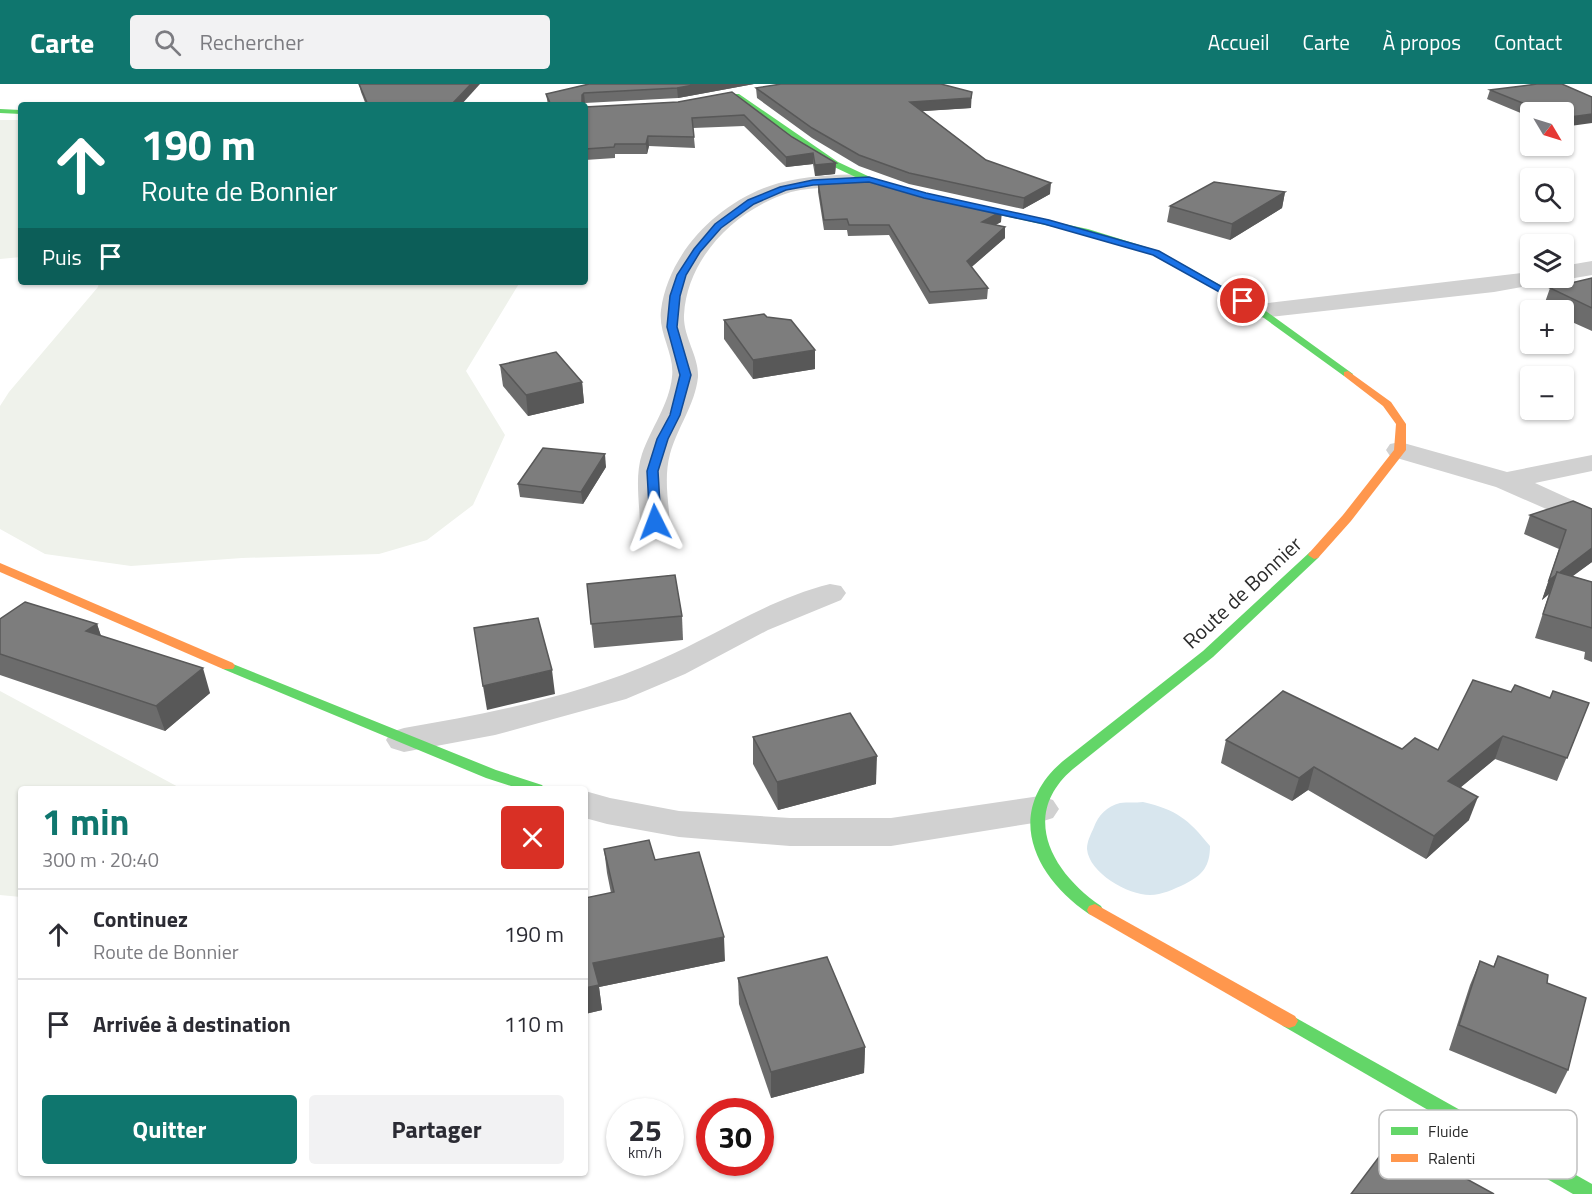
<!DOCTYPE html>
<html lang="fr">
<meta charset="utf-8">
<style>
body{margin:0;font-family:"Titillium Web",sans-serif;background:#f2f2f3;color:#2b2b33;height:100vh;display:flex;flex-direction:column;font-size:22px;white-space:nowrap}
*{box-sizing:border-box;margin:0}
p{font-size:20px;color:#7c7c81}
.icon{flex:none;width:33px;height:33px;fill:none;stroke:currentColor;stroke-width:2;stroke-linecap:round;stroke-linejoin:round}
.map{position:relative;flex:1;overflow:hidden}
.panel{position:absolute;left:18px;top:702px;width:570px;height:390px;display:flex;flex-direction:column;background:#fff;border-radius:6px;box-shadow:0 2px 4px #0004}
.panel>*{flex:none}
.hud{position:absolute;left:18px;top:18px;width:570px;height:183px;border-radius:6px;box-shadow:0 2px 4px #0004;background:#0f766e;color:#fff;overflow:hidden}
.needle{width:39px;rotate:128deg}
.controls{position:absolute;left:1520px;top:18px;display:grid;gap:12px}
.controls a{display:grid;place-items:center;width:54px;height:54px;border-radius:6px;background:#fff;box-shadow:0 2px 4px #0004;font-size:30px}
.speed{position:absolute;left:606px;top:1014px;display:flex;gap:12px;font-size:30px;font-weight:700;text-align:center}
.speed>*{display:grid;place-content:center;width:78px;height:78px;border-radius:50%;background:#fff;box-shadow:0 2px 4px #0004;line-height:1}
.speed small{font-size:15px;font-weight:400}
.speed .limit{border:9px solid #d22;background:#fff;color:#111}
.pin{position:absolute;display:grid;place-items:center;width:51px;height:51px;color:#fff;margin:-26px;border:3px solid #fff;border-radius:50%;box-shadow:0 2px 6px #0007}
.me{position:absolute;width:66px;margin:-33px;rotate:357deg;stroke-linejoin:round;filter:drop-shadow(0 0 4px #0008)}
.turn{display:flex;align-items:center;gap:21px;height:126px;padding:0 24px;font-size:27px}
.turn .icon{width:78px;height:78px;stroke-width:2.5}
.turn b{display:block;font-size:42px;line-height:51px}
.then{display:flex;align-items:center;height:57px;padding:0 24px;background:#0003;gap:12px;font-size:22px}
.round{display:grid;place-items:center;flex:none;width:63px;height:63px;border-radius:6px;background:#f2f2f3}
.head{display:flex;align-items:center;justify-content:space-between;height:102px;padding:0 24px}
h1{font-size:36px;font-weight:700;line-height:45px;color:#0f766e}
.cta{display:flex;gap:12px;margin-top:auto;padding:12px 24px}
.cta a{flex:1;height:69px;border-radius:6px;background:#0f766e;color:#fff;font-size:24px;font-weight:700;line-height:69px;text-align:center}
.cta a+a{background:#f2f2f3;color:#2b2b33}
ul{padding:0;list-style:none}
li{display:flex;align-items:center;gap:18px;height:90px;padding:0 24px;border-top:2px solid #e1e1e2}
li div{flex:1}
li b{display:block;font-size:22px}
li em{font-style:normal}
header{display:flex;align-items:center;gap:36px;box-sizing:border-box;height:84px;padding:0 30px;background:#0f766e;color:#fff}
header strong{font-size:28px}
nav{display:flex;gap:33px;margin-inline-start:auto;font-size:21px}
.search{width:420px;height:54px;background:#f2f2f3;display:flex;align-items:center;gap:15px;box-sizing:border-box;padding:0 21px;border-radius:6px;color:#7c7c81;font-size:22px}
.map>svg:first-child{display:block}
</style>
<header>
<strong>Carte</strong>
<div class="search"><svg class="icon" aria-label="search" viewBox="0 0 24 24"><circle cx="10" cy="10" r="6"/><path d="M15 15l6 6"/></svg>Rechercher</div>
<nav><a>Accueil</a><a>Carte</a><a>À propos</a><a>Contact</a></nav>
</header>
<div class="map">
<svg width="1592" height="1110" viewBox="0 0 1592 1110">
<rect width="100%" height="100%" fill="#fff"/>
<g fill="#eff2eb">
<path d="M 0,36 L 21,36 L 21,173 L 0,175 Z"/>
<path d="M 99,198 L 520,198 L 466,287 L 505,351 L 473,421 L 427,456 L 379,470 L 242,474 L 131,482 L 45,470 L 0,445 L 0,322 L 9,308 L 98,203 Z"/>
<path d="M 0,607 L 182,705 L 21,705 L 21,813 L 0,811 Z"/>
</g>
<path fill="#d8e6ee" d="M 1143,718 C 1177,726 1188,735 1210,762 C 1210,782 1203,791 1185,800 C 1174,805 1162,811 1150,811 C 1128,811 1089,789 1087,765 C 1087,757 1091,750 1094,743 C 1098,732 1107,722 1120,719 C 1127,718 1135,719 1143,718 Z"/>
<g fill="none" stroke-linecap="round" stroke-linejoin="round">
<g fill="#d1d1d1" fill-rule="evenodd">
<path d="M 861,90 L 868,92 L 871,96 L 868,100 C 843,106 816,101 791,108 C 737,124 687,173 684,231 C 683,253 699,272 698,293 C 695,321 677,344 670,370 C 664,392 668,416 670,438 L 665,444 L 655,447 L 645,444 L 640,438 C 639,416 635,391 642,370 C 651,344 669,321 672,293 C 675,270 658,250 661,226 C 669,166 722,115 779,99 C 806,92 833,91 861,90 Z"/>
<path d="M 1592,177 L 1592,191 L 1563,196 L 1555,194 L 1563,194 L 1563,182 Z"/>
<path d="M 1530,188 L 1530,194 L 1548,194 L 1545,199 L 1494,208 L 1260,234 L 1252,232 L 1248,227 L 1252,222 L 1260,220 Z"/>
<path d="M 1400,358 L 1507,388 L 1592,371 L 1592,387 L 1535,399 L 1592,425 L 1592,445 L 1496,403 L 1390,372 L 1386,366 L 1390,360 Z"/>
<path d="M 830,500 L 841,502 L 846,509 L 841,516 L 768,546 L 685,590 L 626,615 L 495,651 L 404,668 L 391,664 L 386,656 L 391,648 L 404,644 C 491,629 578,612 659,576 C 717,551 769,515 830,500 Z"/>
<path d="M 585,707 L 610,714 L 679,727 L 790,734 L 891,734 L 1040,712 L 1053,716 L 1059,725 L 1053,734 L 1040,738 L 891,762 L 790,762 L 679,753 L 607,740 L 585,734 Z"/>
</g>
<g fill="#63d668" fill-rule="evenodd">
<path d="M 735,10 L 739,10 L 838,78 L 872,94 L 911,106 L 907,108 L 866,98 L 832,82 L 735,12 Z"/>
<path d="M 0,25 L 21,26 L 21,30 L 0,29 Z"/>
<path d="M 954,117 L 1088,145 L 1159,167 L 1263,225 L 1353,290 L 1352,292 L 1344,292 L 1257,229 L 1153,171 L 1086,150 L 954,121 Z"/>
<path d="M 1314,467 L 1320,471 L 1318,474 L 1213,573 L 1073,685 C 1019,731 1052,789 1101,822 L 1103,826 L 1101,830 L 1095,832 L 1089,830 C 1034,793 1003,728 1063,677 L 1203,567 L 1310,468 Z"/>
<path d="M 228,578 L 496,686 L 542,701 L 545,705 L 520,705 L 486,694 L 223,585 L 221,582 L 223,579 Z"/>
<path d="M 1289,930 L 1592,1100 L 1592,1110 L 1573,1110 L 1283,942 L 1280,937 L 1283,932 Z"/>
</g>
<g fill="#ff974d" fill-rule="evenodd">
<path d="M 1348,287 L 1391,318 L 1406,340 L 1406,366 L 1351,437 L 1318,474 L 1314,475 L 1308,471 L 1310,468 L 1343,431 L 1394,366 L 1396,340 L 1383,322 L 1344,292 L 1344,288 Z"/>
<path d="M 0,479 L 233,579 L 235,582 L 233,585 L 223,585 L 0,488 Z"/>
<path d="M 1095,820 L 1295,932 L 1298,937 L 1295,942 L 1289,944 L 1283,942 L 1089,830 L 1087,826 L 1089,822 Z"/>
</g>
</g>
<g fill="#6c6c6c">
<path d="M 359,0 L 461,21 L 366,21 L 361,8 Z"/>
<path d="M 589,0 L 754,0 L 678,14 L 585,19 L 583,21 L 548,21 L 546,10 Z"/>
<path d="M 756,4 L 972,8 L 971,24 L 922,27 L 986,76 L 1050,110 L 1023,125 L 909,100 L 859,82 L 812,54 L 757,14 Z"/>
<path d="M 1490,6 L 1563,28 L 1530,28 L 1530,33 L 1487,15 Z"/>
<path d="M 732,8 L 792,53 L 836,79 L 835,90 L 815,92 L 813,80 L 786,83 L 744,42 L 693,44 L 695,64 L 649,62 L 647,70 L 615,70 L 615,74 L 585,76 L 585,23 L 678,18 Z"/>
<path d="M 818,98 L 1001,138 L 995,141 L 1005,143 L 1005,154 L 971,183 L 988,204 L 987,215 L 929,220 L 889,151 L 848,152 L 847,146 L 824,146 L 818,108 Z"/>
<path d="M 1285,108 L 1282,124 L 1230,156 L 1167,138 L 1170,122 Z"/>
<path d="M 1592,194 L 1592,247 L 1563,234 L 1563,226 L 1548,226 L 1543,224 L 1550,204 Z"/>
<path d="M 724,236 L 815,285 L 753,295 L 724,255 Z"/>
<path d="M 500,281 L 582,298 L 584,319 L 528,332 L 503,302 Z"/>
<path d="M 606,383 L 583,420 L 520,413 L 518,400 Z"/>
<path d="M 1592,425 L 1592,478 L 1572,492 L 1592,498 L 1592,578 L 1584,575 L 1585,568 L 1535,554 L 1549,510 L 1542,516 L 1559,465 L 1524,450 L 1530,431 Z"/>
<path d="M 587,500 L 682,532 L 683,556 L 594,564 Z"/>
<path d="M 0,535 L 97,540 L 101,552 L 210,609 L 165,647 L 0,591 Z"/>
<path d="M 1511,608 L 1589,619 L 1557,697 L 1495,675 L 1460,704 L 1469,736 L 1426,775 L 1308,706 L 1292,717 L 1221,679 L 1226,656 L 1438,666 Z"/>
<path d="M 753,653 L 876,700 L 778,726 L 753,680 Z"/>
<path d="M 604,765 L 655,776 L 725,877 L 599,903 L 602,926 L 585,930 L 585,814 L 611,809 L 607,789 Z"/>
<path d="M 1498,872 L 1547,899 L 1568,986 L 1556,1010 L 1449,966 L 1470,901 L 1480,877 L 1493,883 Z"/>
<path d="M 738,894 L 865,963 L 864,989 L 771,1014 L 739,920 Z"/>
</g>
<g fill="#585858">
<path d="M 471,0 L 480,0 L 461,21 L 451,21 Z"/>
<path d="M 699,0 L 754,0 L 678,14 L 677,4 Z"/>
<path d="M 584,9 L 585,19 L 582,21 L 582,11 Z"/>
<path d="M 971,14 L 971,24 L 910,28 L 910,18 Z"/>
<path d="M 1592,30 L 1592,39 L 1563,43 L 1563,34 Z"/>
<path d="M 648,52 L 649,62 L 647,70 L 646,60 Z"/>
<path d="M 813,69 L 813,80 L 786,83 L 786,73 Z"/>
<path d="M 836,79 L 835,90 L 815,92 L 815,81 Z"/>
<path d="M 1051,99 L 1050,110 L 1023,125 L 1024,114 Z"/>
<path d="M 1285,108 L 1282,124 L 1230,156 L 1232,140 Z"/>
<path d="M 1002,127 L 1001,138 L 981,149 L 982,138 Z"/>
<path d="M 1005,143 L 1005,154 L 966,188 L 967,177 Z"/>
<path d="M 815,266 L 815,285 L 753,295 L 753,276 Z"/>
<path d="M 582,298 L 584,319 L 528,332 L 526,311 Z"/>
<path d="M 605,370 L 606,383 L 583,420 L 581,408 Z"/>
<path d="M 1592,464 L 1592,478 L 1550,509 L 1556,491 Z"/>
<path d="M 1556,491 L 1549,510 L 1542,516 L 1549,496 Z"/>
<path d="M 97,540 L 105,564 L 86,547 Z"/>
<path d="M 203,584 L 210,609 L 165,647 L 156,622 Z"/>
<path d="M 552,586 L 555,610 L 487,626 L 483,602 Z"/>
<path d="M 1503,652 L 1495,675 L 1440,720 L 1448,697 Z"/>
<path d="M 877,672 L 876,700 L 778,726 L 777,698 Z"/>
<path d="M 1314,683 L 1308,706 L 1292,717 L 1299,694 Z"/>
<path d="M 1478,713 L 1469,736 L 1426,775 L 1434,752 Z"/>
<path d="M 724,853 L 725,877 L 599,903 L 602,926 L 585,930 L 585,904 L 593,879 Z"/>
<path d="M 865,963 L 864,989 L 771,1014 L 771,988 Z"/>
</g>
<g fill="#7d7d7d" stroke="#585858" stroke-width="1.5">
<path d="M 359,0 L 471,0 L 451,21 L 368,21 Z"/>
<path d="M 589,0 L 699,0 L 677,4 L 584,9 L 582,11 L 582,21 L 551,21 L 546,10 Z"/>
<path d="M 781,0 L 941,0 L 972,8 L 971,14 L 910,18 L 986,76 L 1051,99 L 1024,114 L 909,89 L 859,71 L 812,44 L 756,4 Z"/>
<path d="M 1537,0 L 1562,0 L 1592,13 L 1592,30 L 1563,34 L 1563,28 L 1545,28 L 1490,6 Z"/>
<path d="M 732,8 L 792,53 L 836,79 L 815,81 L 813,69 L 786,73 L 744,31 L 692,34 L 694,53 L 648,52 L 646,60 L 615,60 L 614,63 L 585,65 L 585,23 L 678,18 Z"/>
<path d="M 868,94 L 924,111 L 1002,127 L 982,138 L 1005,143 L 967,177 L 988,204 L 930,208 L 889,141 L 849,141 L 847,135 L 824,136 L 818,98 Z"/>
<path d="M 1214,98 L 1285,108 L 1232,140 L 1170,122 Z"/>
<path d="M 1592,194 L 1592,224 L 1550,204 Z"/>
<path d="M 764,230 L 767,233 L 791,236 L 815,266 L 753,276 L 724,236 Z"/>
<path d="M 556,268 L 582,298 L 526,311 L 500,281 Z"/>
<path d="M 543,364 L 605,370 L 581,408 L 518,400 Z"/>
<path d="M 1573,417 L 1592,425 L 1592,464 L 1559,489 L 1557,488 L 1556,491 L 1549,496 L 1566,446 L 1530,431 Z"/>
<path d="M 1557,488 L 1592,498 L 1592,544 L 1543,530 Z"/>
<path d="M 675,491 L 682,532 L 591,540 L 587,500 Z"/>
<path d="M 25,518 L 97,540 L 86,547 L 203,584 L 156,622 L 0,570 L 0,535 Z"/>
<path d="M 538,534 L 552,586 L 483,602 L 474,544 Z"/>
<path d="M 1473,596 L 1511,608 L 1515,601 L 1550,614 L 1553,607 L 1589,619 L 1567,674 L 1503,652 L 1448,697 L 1478,713 L 1434,752 L 1314,683 L 1299,694 L 1226,656 L 1283,607 L 1402,665 L 1415,654 L 1438,666 Z"/>
<path d="M 850,629 L 877,672 L 777,698 L 753,653 Z"/>
<path d="M 649,756 L 655,776 L 699,768 L 724,853 L 593,879 L 599,901 L 585,904 L 585,814 L 614,808 L 604,765 Z"/>
<path d="M 1498,872 L 1548,891 L 1547,899 L 1586,914 L 1568,986 L 1459,941 L 1480,877 L 1494,883 Z"/>
<path d="M 827,873 L 865,963 L 771,988 L 738,894 Z"/>
<path d="M 1385,1065 L 1424,1091 L 1432,1076 L 1494,1110 L 1351,1110 Z"/>
</g>
<path fill="#1a73e8" stroke="#114b97" stroke-width="1.5" d="M 869,93 L 926,109 L 1049,136 L 1159,167 L 1247,217 L 1239,219 L 1153,171 L 1044,140 L 924,114 L 869,98 L 813,101 L 786,106 L 754,120 L 721,144 L 700,168 L 686,191 L 680,212 L 677,243 L 691,291 L 680,331 L 668,355 L 658,387 L 661,438 L 655,442 L 650,441 L 647,387 L 657,355 L 670,331 L 680,291 L 667,243 L 670,212 L 677,191 L 694,165 L 715,140 L 748,116 L 780,103 L 813,96 Z"/>
<g text-anchor="middle" dominant-baseline="central" stroke-width="6" stroke-linejoin="round" paint-order="stroke">
<g font-size="21" fill="#2c2c2c" stroke="#fff">
<text transform="translate(1242 508) rotate(-43)">Route de Bonnier</text>
</g>
</g>
<rect x="1379" y="1026" width="198" height="69" rx="9" fill="#fff" stroke="#c0c0c0" stroke-width="1.5"/>
<rect x="1391" y="1043" width="27" height="8" fill="#63d668"/>
<rect x="1391" y="1070" width="27" height="8" fill="#ff974d"/>
<g font-size="16" fill="#2c2c2c">
<text x="1428" y="1053">Fluide</text>
<text x="1428" y="1080">Ralenti</text>
</g>
</svg>
<div class="controls">
<a><svg class="needle" viewBox="-14 -14 28 28"><path d="M0-13l5 13h-10z" fill="#e53935"/><path d="M0 13l5-13h-10z" fill="#7c7c81"/></svg></a>
<a><svg class="icon" aria-label="search" viewBox="0 0 24 24"><circle cx="10" cy="10" r="6"/><path d="M15 15l6 6"/></svg></a>
<a><svg class="icon" aria-label="layers" viewBox="0 0 24 24"><path d="M12 4l9 5-9 5-9-5zM3 14l9 5 9-5"/></svg></a>
<a>+</a>
<a>−</a>
</div>
<div class="speed"><div>25<small>km/h</small></div><div class="limit">30</div></div>
<div class="pin" style="left:1243px;top:217px;background:#d93025"><svg class="icon" aria-label="arrive" viewBox="0 0 24 24"><path d="M6 21V4h12l-3 4 3 4H6"/></svg></div>
<svg class="me" style="left:655px;top:438px" viewBox="-20 -20 40 40"><path d="M0-17L14 15 0 8-14 15z" fill="#1a73e8" stroke="#fff" stroke-width="4"/></svg>
<div class="hud">
<div class="turn"><svg class="icon" aria-label="ahead" viewBox="0 0 24 24"><path d="M12 20V5M6 11l6-6 6 6"/></svg><div><b>190 m</b>Route de Bonnier</div></div>
<div class="then">Puis<svg class="icon" aria-label="arrive" viewBox="0 0 24 24"><path d="M6 21V4h12l-3 4 3 4H6"/></svg></div>
</div>
<section class="panel">
<div class="head"><div><h1>1 min</h1><p>300 m · 20:40</p></div><a class="round" style="background:#d93025;color:#fff"><svg class="icon" aria-label="close" viewBox="0 0 24 24"><path d="M6 6l12 12M18 6L6 18"/></svg></a></div>
<ul>
<li><svg class="icon" aria-label="ahead" viewBox="0 0 24 24"><path d="M12 20V5M6 11l6-6 6 6"/></svg><div><b>Continuez</b><p>Route de Bonnier</p></div><em>190 m</em></li>
<li><svg class="icon" aria-label="arrive" viewBox="0 0 24 24"><path d="M6 21V4h12l-3 4 3 4H6"/></svg><div><b>Arrivée à destination</b></div><em>110 m</em></li>
</ul>
<div class="cta"><a>Quitter</a><a>Partager</a></div>
</section>
</div>
